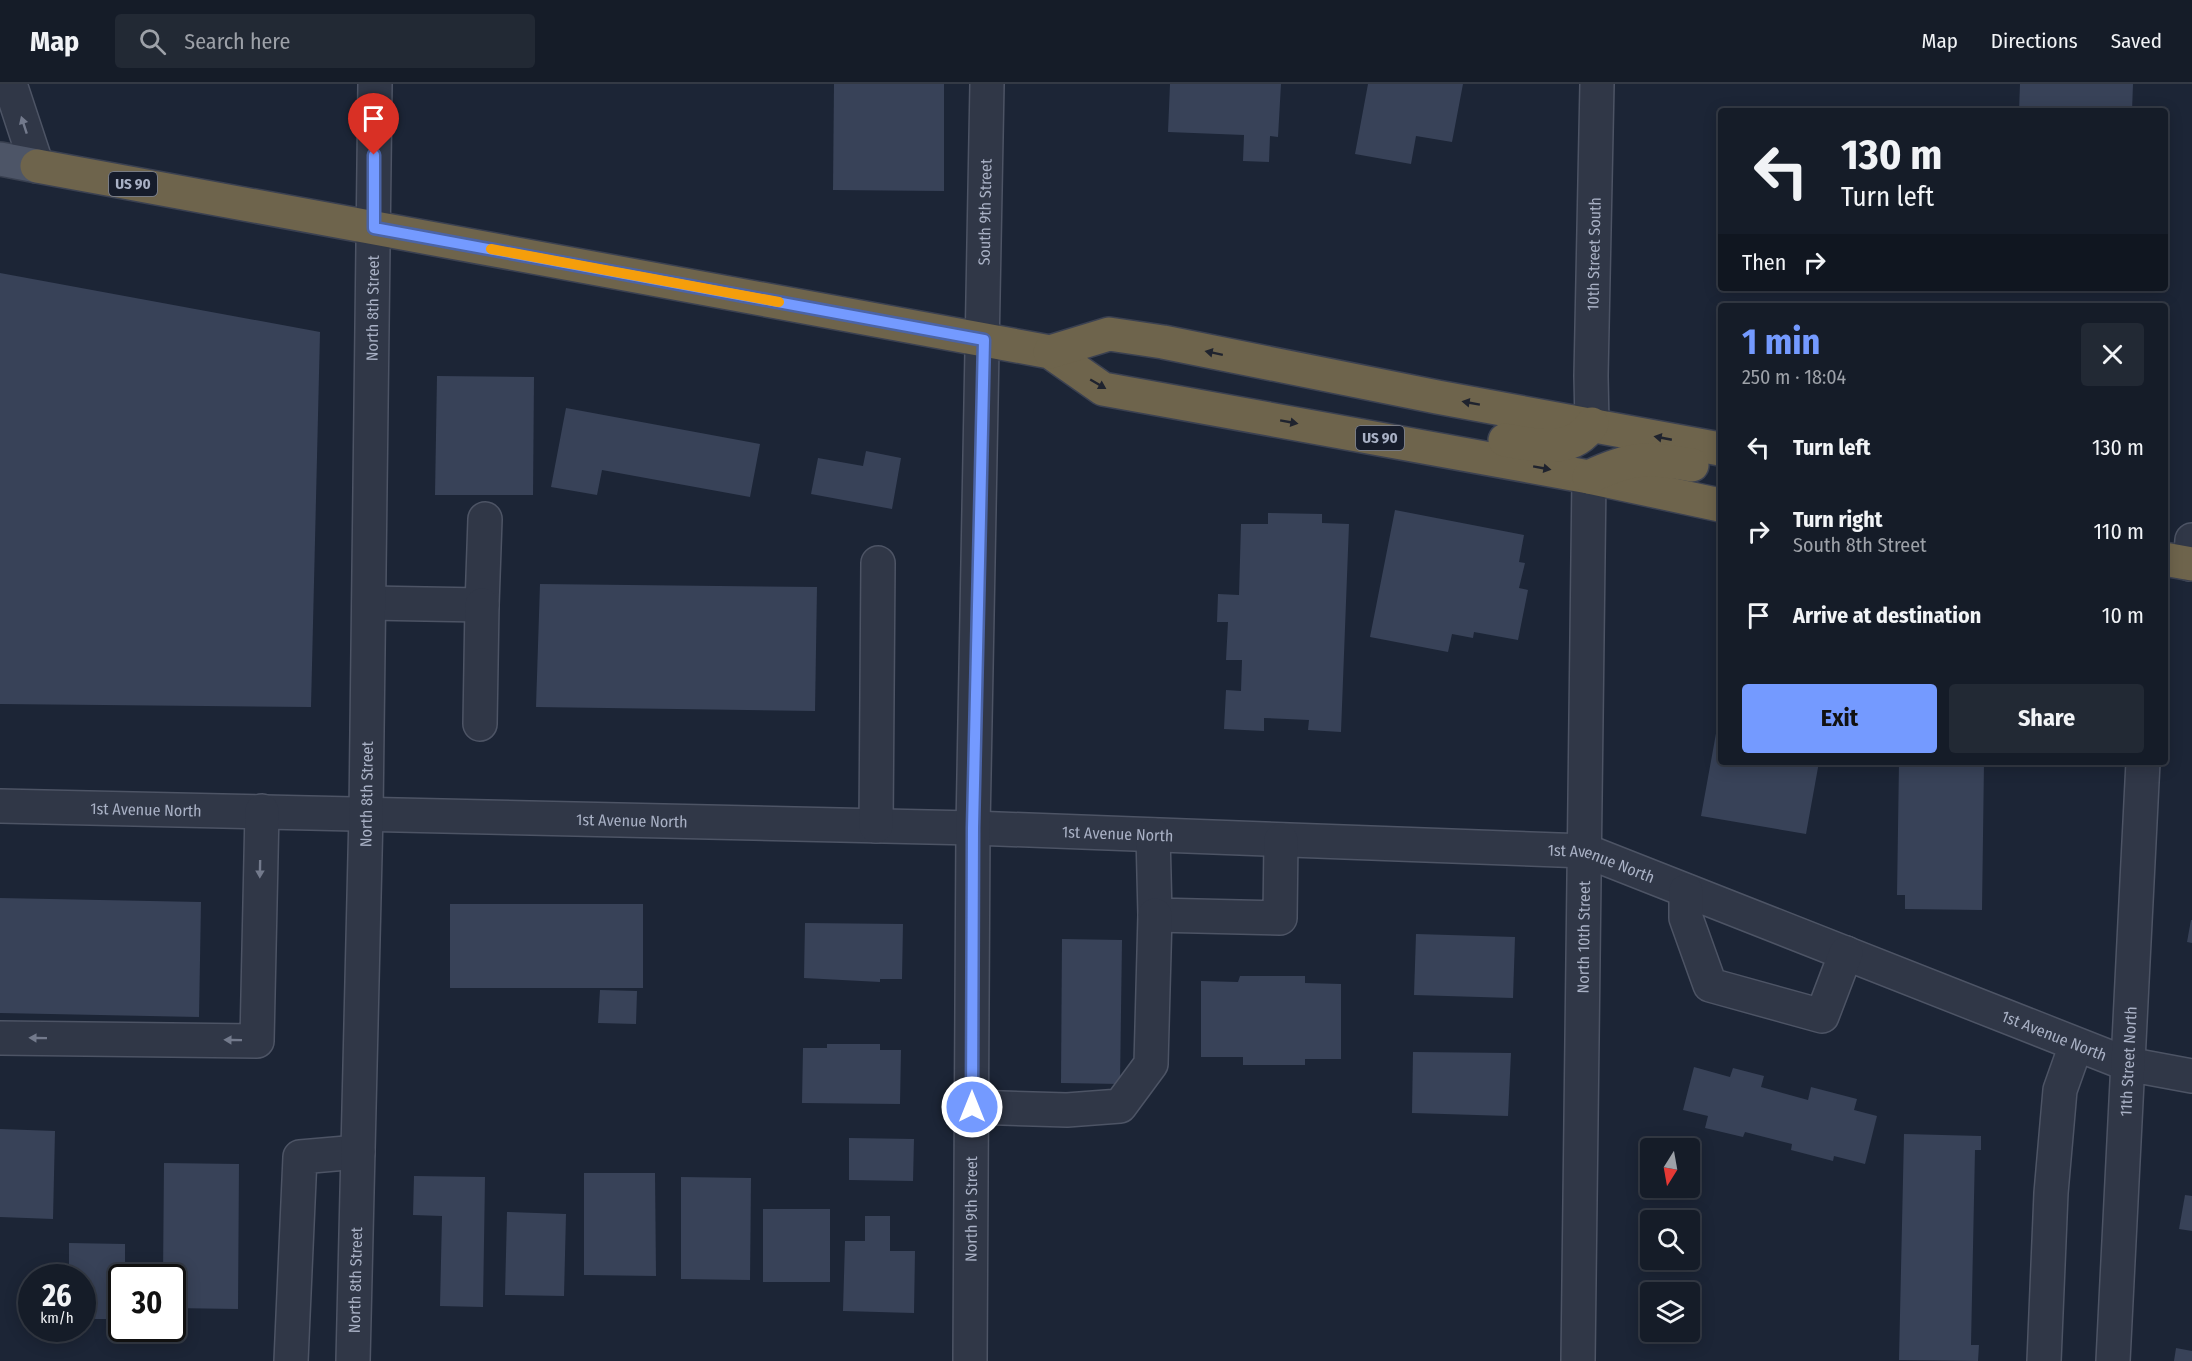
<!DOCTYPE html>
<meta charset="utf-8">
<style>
body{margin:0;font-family:"Fira Sans Condensed",sans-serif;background:#222934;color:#f1f3f6;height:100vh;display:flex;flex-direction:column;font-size:22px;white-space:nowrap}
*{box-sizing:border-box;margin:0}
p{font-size:20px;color:#9da1a8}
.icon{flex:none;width:33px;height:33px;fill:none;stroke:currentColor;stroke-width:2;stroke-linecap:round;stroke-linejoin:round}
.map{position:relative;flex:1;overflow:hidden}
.sheet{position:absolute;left:1718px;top:219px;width:450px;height:462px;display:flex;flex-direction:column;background:#151c28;border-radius:6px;box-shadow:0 3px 15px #0003,0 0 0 2px #343a45}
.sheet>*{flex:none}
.guide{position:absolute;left:1718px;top:24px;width:450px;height:183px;border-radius:6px;box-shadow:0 3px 15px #0003,0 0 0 2px #343a45;background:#151c28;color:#f1f3f6;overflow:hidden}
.needle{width:39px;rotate:191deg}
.controls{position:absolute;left:1640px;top:1054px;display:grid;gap:12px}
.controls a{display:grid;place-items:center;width:60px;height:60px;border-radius:6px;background:#151c28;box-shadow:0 3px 15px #0003,0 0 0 2px #343a45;font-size:30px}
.speed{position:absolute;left:18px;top:1180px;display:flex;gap:12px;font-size:30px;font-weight:700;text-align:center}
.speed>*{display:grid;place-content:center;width:78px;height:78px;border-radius:50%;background:#151c28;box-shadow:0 3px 15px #0003,0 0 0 2px #343a45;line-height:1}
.speed small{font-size:15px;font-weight:400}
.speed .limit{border:3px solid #111;border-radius:9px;background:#fff;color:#111}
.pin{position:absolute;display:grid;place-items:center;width:51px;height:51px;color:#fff;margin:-62px -26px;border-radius:50% 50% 50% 0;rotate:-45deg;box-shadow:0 0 6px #0007}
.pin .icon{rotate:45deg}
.me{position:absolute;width:66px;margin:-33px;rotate:0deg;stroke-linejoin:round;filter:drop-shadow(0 0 4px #0008)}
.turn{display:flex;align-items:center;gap:21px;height:126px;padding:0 24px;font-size:27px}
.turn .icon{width:78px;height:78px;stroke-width:2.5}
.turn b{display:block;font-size:42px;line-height:51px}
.then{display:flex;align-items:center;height:57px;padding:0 24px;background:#0003;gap:12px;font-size:22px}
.round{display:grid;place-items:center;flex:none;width:63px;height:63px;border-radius:6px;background:#222934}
.overview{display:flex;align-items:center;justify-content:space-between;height:102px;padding:0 24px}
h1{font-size:36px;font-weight:700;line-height:45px;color:#749aff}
.button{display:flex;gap:12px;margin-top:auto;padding:12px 24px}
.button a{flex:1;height:69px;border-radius:6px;background:#749aff;color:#111;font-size:24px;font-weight:700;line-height:69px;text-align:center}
.button a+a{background:#222934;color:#f1f3f6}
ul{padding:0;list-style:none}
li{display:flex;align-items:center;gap:18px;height:84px;padding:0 24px}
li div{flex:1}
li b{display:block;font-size:22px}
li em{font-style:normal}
header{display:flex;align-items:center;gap:36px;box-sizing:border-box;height:84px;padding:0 30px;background:#151c28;border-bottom:2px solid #343a45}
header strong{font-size:28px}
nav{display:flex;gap:33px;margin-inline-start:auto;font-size:21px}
.search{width:420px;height:54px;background:#222934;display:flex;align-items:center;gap:15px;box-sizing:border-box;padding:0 21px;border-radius:6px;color:#9da1a8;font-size:22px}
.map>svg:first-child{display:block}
</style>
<header>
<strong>Map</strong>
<div class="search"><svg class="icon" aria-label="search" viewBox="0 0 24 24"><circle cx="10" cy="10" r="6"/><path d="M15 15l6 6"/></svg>Search here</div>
<nav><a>Map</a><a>Directions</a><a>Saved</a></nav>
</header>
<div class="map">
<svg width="2192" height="1277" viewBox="0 0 2192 1277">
<rect width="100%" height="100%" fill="#1c2536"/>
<g fill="#384258">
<path d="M 834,0 L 944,0 L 944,107 L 833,106 Z"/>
<path d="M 1170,0 L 1281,0 L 1278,53 L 1270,52 L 1269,78 L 1243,77 L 1244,51 L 1168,48 Z"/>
<path d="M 1368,0 L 1463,0 L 1452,58 L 1416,52 L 1411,80 L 1355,70 Z"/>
<path d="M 2020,0 L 2133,0 L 2132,27 L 2019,27 Z"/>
<path d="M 0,189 L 320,248 L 311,623 L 0,620 Z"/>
<path d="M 437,292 L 534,293 L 533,411 L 435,411 Z"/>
<path d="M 566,324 L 760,360 L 750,413 L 602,386 L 597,411 L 551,403 Z"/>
<path d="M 866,367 L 901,374 L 892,425 L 811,410 L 818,374 L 863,382 Z"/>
<path d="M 1395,426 L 1524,451 L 1519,478 L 1525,479 L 1519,504 L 1528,506 L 1518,556 L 1474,548 L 1473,554 L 1452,550 L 1448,568 L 1370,553 Z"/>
<path d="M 1268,429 L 1322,430 L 1322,439 L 1349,440 L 1341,648 L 1308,646 L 1309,636 L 1264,634 L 1264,647 L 1224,645 L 1226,606 L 1241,607 L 1242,576 L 1226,576 L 1228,538 L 1217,538 L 1218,510 L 1239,511 L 1241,440 L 1268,440 Z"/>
<path d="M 540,500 L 817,503 L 815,627 L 536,623 Z"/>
<path d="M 1717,644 L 1720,644 L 1720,678 L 1819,678 L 1806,750 L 1701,732 Z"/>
<path d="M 1899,678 L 1984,678 L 1982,826 L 1905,825 L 1905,811 L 1897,811 Z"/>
<path d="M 0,814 L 201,818 L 199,933 L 0,929 Z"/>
<rect x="450" y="820" width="193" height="84"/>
<path d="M 2191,836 L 2192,836 L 2192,859 L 2187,858 Z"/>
<path d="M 805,839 L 903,840 L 902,895 L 880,895 L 880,898 L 804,894 Z"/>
<path d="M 1416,850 L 1515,853 L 1513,914 L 1414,911 Z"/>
<path d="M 1062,855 L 1122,856 L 1120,1000 L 1061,999 Z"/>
<path d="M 1240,892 L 1305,892 L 1305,899 L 1341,900 L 1341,975 L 1305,975 L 1305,981 L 1243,981 L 1243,973 L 1201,973 L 1201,897 L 1238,898 Z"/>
<path d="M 600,906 L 637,907 L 636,940 L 598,939 Z"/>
<path d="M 827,960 L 880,960 L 880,966 L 901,966 L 900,1020 L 802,1019 L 803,964 L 827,964 Z"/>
<path d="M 1413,968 L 1511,969 L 1508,1032 L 1412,1029 Z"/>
<path d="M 1694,983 L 1730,993 L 1733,984 L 1764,992 L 1761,1003 L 1808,1016 L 1811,1003 L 1857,1015 L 1854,1026 L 1877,1032 L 1865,1080 L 1834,1072 L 1833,1077 L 1791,1066 L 1792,1060 L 1745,1048 L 1743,1053 L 1705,1044 L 1708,1032 L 1683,1026 Z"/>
<path d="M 0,1045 L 55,1047 L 53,1135 L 0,1133 Z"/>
<path d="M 1904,1050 L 1981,1052 L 1981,1066 L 1975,1066 L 1971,1261 L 1979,1261 L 1978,1277 L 1899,1276 Z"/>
<path d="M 849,1054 L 914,1055 L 913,1097 L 849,1096 Z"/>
<path d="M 164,1079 L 239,1080 L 238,1225 L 172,1224 L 172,1194 L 163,1194 Z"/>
<path d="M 584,1089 L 655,1089 L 656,1192 L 584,1191 Z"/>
<path d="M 414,1092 L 485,1093 L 483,1223 L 440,1222 L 442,1132 L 413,1131 Z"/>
<path d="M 681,1093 L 751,1094 L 750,1196 L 681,1195 Z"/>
<path d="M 2185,1111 L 2192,1112 L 2192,1147 L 2179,1145 Z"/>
<rect x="763" y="1125" width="67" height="73"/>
<path d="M 507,1128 L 566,1130 L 564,1212 L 505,1211 Z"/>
<path d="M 865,1132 L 890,1132 L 890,1167 L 915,1167 L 914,1229 L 843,1227 L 845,1157 L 865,1157 Z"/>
<path d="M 69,1159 L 125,1160 L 125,1181 L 142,1181 L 141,1194 L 122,1194 L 120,1235 L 82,1235 L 82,1194 L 69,1194 Z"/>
<path d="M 2176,1264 L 2192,1267 L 2192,1277 L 2174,1277 Z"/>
</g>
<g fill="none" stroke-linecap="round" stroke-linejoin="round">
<defs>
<g id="minor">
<path d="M 10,0 L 37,82"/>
<path id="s1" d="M 1592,340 L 1591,292 L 1597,0"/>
<path d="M 2190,480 L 2192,456"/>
<path d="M 369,519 L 482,521 L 485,435"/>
<path d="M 480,640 L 482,521"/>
<path id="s2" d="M 0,722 L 973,744 L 1586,767 L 2127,980 L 2192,992"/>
<path d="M 876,742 L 878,479"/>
<path d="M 1153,751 L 1155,831 L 1280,834 L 1281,756"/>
<path d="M 1686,807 L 1686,834 L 1710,901 L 1822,932 L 1846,869"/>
<path d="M 0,954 L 257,957 L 262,727"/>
<path d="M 971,1023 L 1067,1026 L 1120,1022 L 1151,980 L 1155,831"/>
<path d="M 291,1277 L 300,1073 L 358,1068"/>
<path id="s3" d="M 353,1277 L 366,729 L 375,0"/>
<path id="s4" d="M 970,1277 L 973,744 L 987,0"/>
<path id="s5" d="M 1578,1277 L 1589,393"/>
<path d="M 2044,1277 L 2051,1109 L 2060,1006 L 2076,961"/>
<path id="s6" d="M 2113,1277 L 2143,678"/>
</g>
<path id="major" d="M 0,75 L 37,82"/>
<g id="highway">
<path d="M 37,82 L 1050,268 L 1103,305 L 1589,393 L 1720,421"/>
<path d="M 1050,268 L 1109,250 L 1163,258 L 1437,313 L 1720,365"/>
<path d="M 1505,356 C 1537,361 1572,371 1592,340"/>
<path d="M 1589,393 C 1631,373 1647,373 1692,381"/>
<path d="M 2164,475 L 2192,480"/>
</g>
</defs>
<use href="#minor" stroke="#4d5465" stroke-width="36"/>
<use href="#major" stroke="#394050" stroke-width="36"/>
<use href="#highway" stroke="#3b4151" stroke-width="36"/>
<use href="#minor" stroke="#303747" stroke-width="33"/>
<use href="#major" stroke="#4d5567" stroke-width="33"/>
<use href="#highway" stroke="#6e644c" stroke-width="33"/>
</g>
<defs><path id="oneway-solid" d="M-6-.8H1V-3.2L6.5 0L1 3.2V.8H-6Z" transform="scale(1.5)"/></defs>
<g fill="#737a8c">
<use href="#oneway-solid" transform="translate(24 41) rotate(-108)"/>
<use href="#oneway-solid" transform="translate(260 785) rotate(91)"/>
<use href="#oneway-solid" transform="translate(38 954) rotate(-179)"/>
<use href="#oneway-solid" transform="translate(233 956) rotate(-179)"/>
</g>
<g fill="#1f232e">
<use href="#oneway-solid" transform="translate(1214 269) rotate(-168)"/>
<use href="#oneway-solid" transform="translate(1098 300) rotate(30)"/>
<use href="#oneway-solid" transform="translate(1471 319) rotate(-170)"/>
<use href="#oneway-solid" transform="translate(1289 338) rotate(10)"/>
<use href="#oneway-solid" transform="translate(1663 354) rotate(-169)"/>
<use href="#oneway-solid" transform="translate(1542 384) rotate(10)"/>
</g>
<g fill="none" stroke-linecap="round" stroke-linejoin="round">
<defs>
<path id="route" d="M 374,71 L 374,144 L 984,256 L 973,744 L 972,1023"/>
</defs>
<use href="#route" stroke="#4b64a6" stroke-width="15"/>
<use href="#route" stroke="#749aff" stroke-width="10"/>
<path stroke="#f59e0b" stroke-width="10" d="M 491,165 L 779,218"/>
</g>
<g text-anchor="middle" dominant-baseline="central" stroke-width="4.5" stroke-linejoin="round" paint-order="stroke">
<g fill="#161c2b" stroke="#7d8497" stroke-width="1.5">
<rect x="109" y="88" width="48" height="24" rx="4.5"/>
<rect x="1356" y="342" width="48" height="24" rx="4.5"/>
</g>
<g font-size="15" font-weight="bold" fill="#a9b1c5">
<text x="133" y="100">US 90</text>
<text x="1380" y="354">US 90</text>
</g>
<g font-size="16" fill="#a9b1c5" stroke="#161c2b">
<text stroke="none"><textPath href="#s4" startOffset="1149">South 9th Street</textPath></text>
<text stroke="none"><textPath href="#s1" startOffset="170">10th Street South</textPath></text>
<text stroke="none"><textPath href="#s3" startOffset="1053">North 8th Street</textPath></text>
<text stroke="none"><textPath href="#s3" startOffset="567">North 8th Street</textPath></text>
<text stroke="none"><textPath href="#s2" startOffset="146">1st Avenue North</textPath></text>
<text stroke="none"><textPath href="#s2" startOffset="632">1st Avenue North</textPath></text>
<text stroke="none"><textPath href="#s2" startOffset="1118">1st Avenue North</textPath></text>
<text stroke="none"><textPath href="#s2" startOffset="1604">1st Avenue North</textPath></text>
<text stroke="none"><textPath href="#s5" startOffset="424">North 10th Street</textPath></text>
<text stroke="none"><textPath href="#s2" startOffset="2090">1st Avenue North</textPath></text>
<text stroke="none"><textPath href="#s6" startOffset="300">11th Street North</textPath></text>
<text stroke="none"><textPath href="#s4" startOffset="152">North 9th Street</textPath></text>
<text stroke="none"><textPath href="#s3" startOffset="81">North 8th Street</textPath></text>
</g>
</g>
</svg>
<div class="controls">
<a><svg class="needle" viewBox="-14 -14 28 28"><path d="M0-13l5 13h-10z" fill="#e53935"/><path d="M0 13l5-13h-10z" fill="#9da1a8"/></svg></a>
<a><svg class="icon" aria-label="search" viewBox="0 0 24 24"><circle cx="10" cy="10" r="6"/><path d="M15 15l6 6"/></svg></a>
<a><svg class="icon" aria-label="layers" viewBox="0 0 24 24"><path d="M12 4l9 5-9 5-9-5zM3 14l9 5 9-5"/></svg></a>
</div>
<div class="speed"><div>26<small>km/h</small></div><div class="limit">30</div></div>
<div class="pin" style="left:374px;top:71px;background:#d93025"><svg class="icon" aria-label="arrive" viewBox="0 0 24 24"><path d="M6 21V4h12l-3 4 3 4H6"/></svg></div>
<svg class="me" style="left:972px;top:1023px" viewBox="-20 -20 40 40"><circle r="17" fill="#749aff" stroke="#fff" stroke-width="3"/><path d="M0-11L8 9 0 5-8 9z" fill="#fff"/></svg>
<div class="guide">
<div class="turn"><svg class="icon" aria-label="left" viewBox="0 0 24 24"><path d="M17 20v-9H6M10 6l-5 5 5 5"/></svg><div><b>130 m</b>Turn left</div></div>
<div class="then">Then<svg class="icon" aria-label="right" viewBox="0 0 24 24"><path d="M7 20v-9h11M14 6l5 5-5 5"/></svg></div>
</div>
<section class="sheet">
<div class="overview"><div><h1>1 min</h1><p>250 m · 18:04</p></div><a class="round"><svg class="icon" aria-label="close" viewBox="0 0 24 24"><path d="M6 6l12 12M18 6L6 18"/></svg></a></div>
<ul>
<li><svg class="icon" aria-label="left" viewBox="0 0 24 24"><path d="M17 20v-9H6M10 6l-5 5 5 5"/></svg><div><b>Turn left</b></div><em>130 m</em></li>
<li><svg class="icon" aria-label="right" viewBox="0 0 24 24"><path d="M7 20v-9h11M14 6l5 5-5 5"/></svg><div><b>Turn right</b><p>South 8th Street</p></div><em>110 m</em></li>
<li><svg class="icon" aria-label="arrive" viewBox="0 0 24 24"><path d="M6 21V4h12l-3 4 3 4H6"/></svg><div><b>Arrive at destination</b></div><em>10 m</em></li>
</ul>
<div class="button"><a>Exit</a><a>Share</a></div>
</section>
</div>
